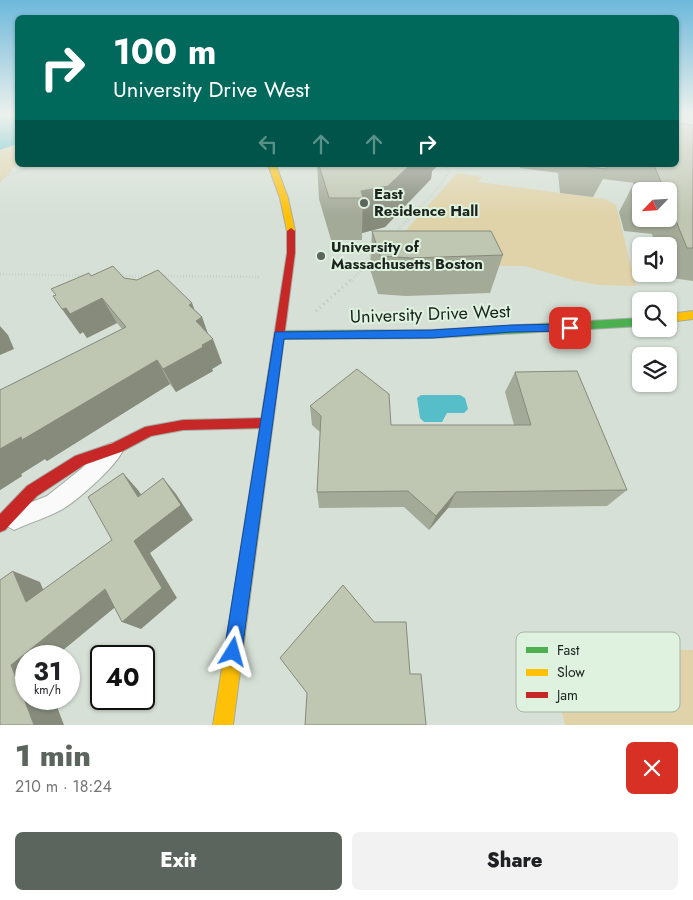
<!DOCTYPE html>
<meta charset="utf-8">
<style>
body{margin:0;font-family:Jost,sans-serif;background:#f2f2f2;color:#202124;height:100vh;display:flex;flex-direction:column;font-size:19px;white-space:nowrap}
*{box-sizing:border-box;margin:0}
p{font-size:16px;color:#757577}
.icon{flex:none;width:28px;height:28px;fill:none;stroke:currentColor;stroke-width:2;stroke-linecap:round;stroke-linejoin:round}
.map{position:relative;height:725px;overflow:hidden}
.sheet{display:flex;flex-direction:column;background:#fff;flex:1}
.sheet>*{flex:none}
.guide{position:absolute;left:15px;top:15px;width:664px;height:152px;border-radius:8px;box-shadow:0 1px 4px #0004;background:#00695c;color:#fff;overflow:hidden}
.needle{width:32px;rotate:245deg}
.tools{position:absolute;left:632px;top:182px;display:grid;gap:10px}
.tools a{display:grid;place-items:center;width:45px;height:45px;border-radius:8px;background:#fff;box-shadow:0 1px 4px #0004;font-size:25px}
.speed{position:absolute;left:15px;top:645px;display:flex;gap:10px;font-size:25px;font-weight:700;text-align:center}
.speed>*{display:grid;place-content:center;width:65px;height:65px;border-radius:50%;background:#fff;box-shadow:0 1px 4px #0004;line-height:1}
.speed small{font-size:12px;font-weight:400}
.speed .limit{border:2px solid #111;border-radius:8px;background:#fff;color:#111}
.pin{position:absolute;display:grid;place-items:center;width:42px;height:42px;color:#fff;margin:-21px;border-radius:10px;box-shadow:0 2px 8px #0006}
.me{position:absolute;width:55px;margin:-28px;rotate:8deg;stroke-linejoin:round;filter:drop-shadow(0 0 4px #0008)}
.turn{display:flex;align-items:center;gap:18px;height:105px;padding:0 15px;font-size:22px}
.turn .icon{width:65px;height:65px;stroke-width:2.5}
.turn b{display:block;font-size:35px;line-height:42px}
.lanes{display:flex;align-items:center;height:48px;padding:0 15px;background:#0003;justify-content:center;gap:25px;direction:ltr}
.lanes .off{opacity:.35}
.round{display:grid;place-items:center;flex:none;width:52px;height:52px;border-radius:8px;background:#f2f2f2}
.head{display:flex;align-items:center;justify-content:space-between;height:85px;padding:0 15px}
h1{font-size:30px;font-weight:800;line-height:38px;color:#5c655d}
.action{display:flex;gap:10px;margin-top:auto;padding:10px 15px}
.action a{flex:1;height:58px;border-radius:8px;background:#5c655d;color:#fff;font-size:20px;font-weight:800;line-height:58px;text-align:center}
.action a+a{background:#f2f2f2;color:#202124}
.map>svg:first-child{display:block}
</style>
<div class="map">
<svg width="693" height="725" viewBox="0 0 693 725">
<rect width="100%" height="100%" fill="#d6e0d6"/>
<g fill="#e0d3a9">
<path d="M 17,144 L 17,164 L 0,183 L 0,150 Z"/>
<path d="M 457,173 L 482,177 L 478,182 L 605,199 L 616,205 L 636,286 L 600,285 L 576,281 L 525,266 L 414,266 L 401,236 Z"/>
<path d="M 546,649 L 693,650 L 693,725 L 565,725 Z"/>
</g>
<g fill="#55bec8">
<path d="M 0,115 L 18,115 L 17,144 L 0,150 Z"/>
<path d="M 421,395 L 460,395 L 465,398 L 468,409 L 464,413 L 447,413 L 442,422 L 424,422 L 420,418 L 417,398 Z"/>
</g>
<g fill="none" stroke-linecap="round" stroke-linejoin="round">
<defs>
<path id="street" d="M 112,443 L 119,446 L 122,452 C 114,468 76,502 61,510 C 46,518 29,523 14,530 L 7,526 L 3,519 L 7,512 L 47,496 L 81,469 L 105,446 Z"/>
<path id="fast" d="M 641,318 L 641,326 L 432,338 L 279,339 L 274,335 L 279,331 L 432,330 Z"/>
<g id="slow">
<path d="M 268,165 L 276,165 L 288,198 L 295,231 L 294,233 L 288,233 L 287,231 L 280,198 Z"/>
<path d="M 693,311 L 693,319 L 669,322 L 669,314 Z"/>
<path d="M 269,402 L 273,403 L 275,407 L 233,725 L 213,725 L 263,407 L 265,403 Z"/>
</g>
<g id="jam">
<path d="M 291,228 L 295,231 L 295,253 L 275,407 L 273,411 L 269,412 L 265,411 L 263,407 L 287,253 L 287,231 Z"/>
<path d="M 265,418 L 269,419 L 271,423 L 269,427 L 265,428 L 183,430 L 151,436 L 121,452 L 84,465 L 37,496 L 5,530 L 0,532 L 0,514 L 27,486 L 75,456 L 113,443 L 145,427 L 183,420 Z"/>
</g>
</defs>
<use href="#street" stroke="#a4aca4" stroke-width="2"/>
<use href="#fast" stroke="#a4aca4" stroke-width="2"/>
<use href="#slow" stroke="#a4aca4" stroke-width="2"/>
<use href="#jam" stroke="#a4aca4" stroke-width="2"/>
<g stroke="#bdc0bd" stroke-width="2" stroke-dasharray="0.5 2.5" stroke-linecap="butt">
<path d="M 0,179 L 34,165"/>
<path d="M 438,188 L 449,172 L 445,165"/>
</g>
<g stroke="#bdc0bd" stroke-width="2.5" stroke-dasharray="0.5 2.5" stroke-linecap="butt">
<path d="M 392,233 L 398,230 L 439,187"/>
<path d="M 0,274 L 96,276"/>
<path d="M 120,276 L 146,276"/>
<path d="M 162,276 L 259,277"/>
<path d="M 352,280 L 362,269 L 372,252"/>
</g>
<path stroke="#bdc0bd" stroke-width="3" stroke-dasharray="1 4" stroke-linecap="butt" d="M 316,311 L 353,278"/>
<use href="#street" fill="#f9faf9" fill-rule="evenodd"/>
<use href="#fast" fill="#4caf50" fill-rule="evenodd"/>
<use href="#slow" fill="#ffc107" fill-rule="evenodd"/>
<use href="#jam" fill="#c62828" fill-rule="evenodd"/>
</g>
<g fill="#a4aa98" fill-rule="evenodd">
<path d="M 693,125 L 693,281 L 665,277 L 664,274 L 669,274 L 669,246 L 655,246 L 652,234 L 624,231 L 619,212 L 634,183 L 635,184 L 635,183 L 603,179 L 593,197 L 560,193 L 558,173 L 520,168 L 520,165 L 676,165 ZM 641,191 L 669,191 L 669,219 L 641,219 Z"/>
<path d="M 317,165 L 438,165 L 432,171 L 431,179 L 385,227 L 362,233 L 362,240 L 331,240 L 319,199 Z"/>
<path d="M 372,231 L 503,255 L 490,293 L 406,296 L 378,294 L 370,269 Z"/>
<path d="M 91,276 L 124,278 L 195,310 L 202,317 L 208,334 L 222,363 L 212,369 L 213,371 L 176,392 L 170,384 L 47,461 L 45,459 L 21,474 L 22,476 L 0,490 L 0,390 L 122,329 L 117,323 L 87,338 L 83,332 L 80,334 L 53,296 Z"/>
<path d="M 515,372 L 627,490 L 607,506 L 448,508 L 429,530 L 404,507 L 319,508 L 317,492 L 320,432 L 312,425 L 310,406 L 391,425 L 514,425 L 505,392 Z"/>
</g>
<g fill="#868b7c">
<path d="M 410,165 L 438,165 L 432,171 L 431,179 L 385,227 L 362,233 L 363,198 L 361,191 Z"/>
<path d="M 102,298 L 117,323 L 87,338 L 83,332 L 80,334 L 62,309 Z"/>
<path d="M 192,303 L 198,319 L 202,317 L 210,340 L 213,339 L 222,363 L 212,369 L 213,371 L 176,392 L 163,369 L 189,305 Z"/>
<path d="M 0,326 L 8,335 L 14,349 L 0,355 Z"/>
<path d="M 157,360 L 170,384 L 47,461 L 45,459 L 21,474 L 22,476 L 0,490 L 0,449 Z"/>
<path d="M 123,473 L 138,490 L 153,512 L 138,497 Z"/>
<path d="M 163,478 L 176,494 L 193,520 L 150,553 L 177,598 L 141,629 L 122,622 L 134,541 Z"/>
<path d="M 456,492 L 448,508 L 429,530 L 436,516 Z"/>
<path d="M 13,571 L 40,582 L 52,611 L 26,602 Z"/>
<path d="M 105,589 L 125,599 L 56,656 L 26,656 L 26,699 L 54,699 L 64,725 L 34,725 L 11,665 Z"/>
</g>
<g fill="#bfc6b1" stroke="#868b7c">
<path d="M 676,123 L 693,125 L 693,248 L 687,248 L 670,206 L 669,205 L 669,191 L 641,191 L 641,202 L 634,183 L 663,187 L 654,165 L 676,165 Z"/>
<path d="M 319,165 L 410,165 L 388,186 L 361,191 L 363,198 L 329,198 Z"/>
<path d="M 572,165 L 606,165 L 607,169 Z"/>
<path d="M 372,231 L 491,231 L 503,255 L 411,258 L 380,256 Z"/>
<path d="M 113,266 L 124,278 L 137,280 L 158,270 L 192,303 L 189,305 L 202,317 L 196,321 L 213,339 L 202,345 L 203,347 L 163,369 L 157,360 L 22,440 L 21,437 L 0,449 L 0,390 L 126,327 L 102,298 L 70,314 L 66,308 L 62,309 L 53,296 L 56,295 L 51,289 L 89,273 L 91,276 Z"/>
<path d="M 357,369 L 389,394 L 391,425 L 531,425 L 515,372 L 577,371 L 627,490 L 456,492 L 436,516 L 408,491 L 317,492 L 321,416 L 310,406 Z"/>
<path d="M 123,473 L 138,497 L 163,478 L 181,505 L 134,541 L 162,588 L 122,622 L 105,589 L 11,665 L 34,725 L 0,725 L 0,580 L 13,571 L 26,602 L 112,540 L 88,497 Z"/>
<path d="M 343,585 L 374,622 L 406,622 L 410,674 L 421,674 L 426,725 L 305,725 L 307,693 L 280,658 Z"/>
</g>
<linearGradient id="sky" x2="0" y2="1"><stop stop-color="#6db8db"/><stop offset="0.53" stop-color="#edf1ed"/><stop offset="1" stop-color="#edf1ed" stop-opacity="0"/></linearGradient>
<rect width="693" height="216" fill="url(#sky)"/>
<path fill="#1a73e8" stroke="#114b97" d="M 570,324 L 575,328 L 570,331 L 512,332 L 432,338 L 284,339 L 242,652 L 239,658 L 233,661 L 227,658 L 224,652 L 275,332 L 432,330 L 512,325 Z"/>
<g fill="#5c655d" stroke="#def2df" stroke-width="2">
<circle cx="364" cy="203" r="5"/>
<circle cx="321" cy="256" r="5"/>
</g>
<g text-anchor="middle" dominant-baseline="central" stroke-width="4" stroke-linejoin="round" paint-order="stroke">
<g font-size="15" font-weight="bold" fill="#1b231c" stroke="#def2df" text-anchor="start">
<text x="374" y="194">East<tspan x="374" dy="17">Residence Hall</tspan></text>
<text x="331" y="247">University of<tspan x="331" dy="17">Massachusetts Boston</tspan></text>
</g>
<g font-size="18" fill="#1b231c" stroke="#def2df">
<text transform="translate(430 314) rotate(-2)">University Drive West</text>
</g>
</g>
<rect x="516" y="632" width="164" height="80" rx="8" fill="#def2df" stroke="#a4b4a4" stroke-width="1"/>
<rect x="526" y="647" width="22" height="6" fill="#4caf50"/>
<rect x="526" y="669" width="22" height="7" fill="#ffc107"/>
<rect x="526" y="692" width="22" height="6" fill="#c62828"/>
<g font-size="14" fill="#1b231c">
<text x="557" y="655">Fast</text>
<text x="557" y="677">Slow</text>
<text x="557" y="700">Jam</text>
</g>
</svg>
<div class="tools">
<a><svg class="needle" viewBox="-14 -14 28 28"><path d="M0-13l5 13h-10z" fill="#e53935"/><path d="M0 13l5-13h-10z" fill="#757577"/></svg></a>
<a><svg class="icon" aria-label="sound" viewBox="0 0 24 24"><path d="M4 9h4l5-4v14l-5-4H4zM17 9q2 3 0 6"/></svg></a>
<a><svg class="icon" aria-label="search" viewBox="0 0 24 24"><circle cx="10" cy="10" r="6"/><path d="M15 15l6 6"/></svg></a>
<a><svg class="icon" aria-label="layers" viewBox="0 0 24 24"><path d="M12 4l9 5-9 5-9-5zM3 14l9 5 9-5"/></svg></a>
</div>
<div class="speed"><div>31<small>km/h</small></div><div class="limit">40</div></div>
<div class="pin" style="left:570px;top:328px;background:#d93025"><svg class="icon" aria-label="arrive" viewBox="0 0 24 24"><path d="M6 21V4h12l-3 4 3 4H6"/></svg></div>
<svg class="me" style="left:233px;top:652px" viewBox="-20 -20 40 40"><path d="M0-17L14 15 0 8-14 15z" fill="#1a73e8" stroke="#fff" stroke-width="4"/></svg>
<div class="guide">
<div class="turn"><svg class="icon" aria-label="right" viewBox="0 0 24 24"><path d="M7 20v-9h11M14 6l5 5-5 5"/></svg><div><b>100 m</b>University Drive West</div></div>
<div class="lanes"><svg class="icon off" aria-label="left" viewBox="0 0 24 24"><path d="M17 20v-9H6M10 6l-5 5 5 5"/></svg><svg class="icon off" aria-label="ahead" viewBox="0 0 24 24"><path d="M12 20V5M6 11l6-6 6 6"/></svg><svg class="icon off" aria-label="ahead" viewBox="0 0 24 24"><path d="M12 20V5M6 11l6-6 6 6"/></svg><svg class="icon" aria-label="right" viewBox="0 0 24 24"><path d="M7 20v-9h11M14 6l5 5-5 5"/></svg></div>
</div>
</div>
<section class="sheet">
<div class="head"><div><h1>1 min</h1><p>210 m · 18:24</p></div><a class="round" style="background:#d93025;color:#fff"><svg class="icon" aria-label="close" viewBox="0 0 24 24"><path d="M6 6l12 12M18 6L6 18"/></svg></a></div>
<div class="action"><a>Exit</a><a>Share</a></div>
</section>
